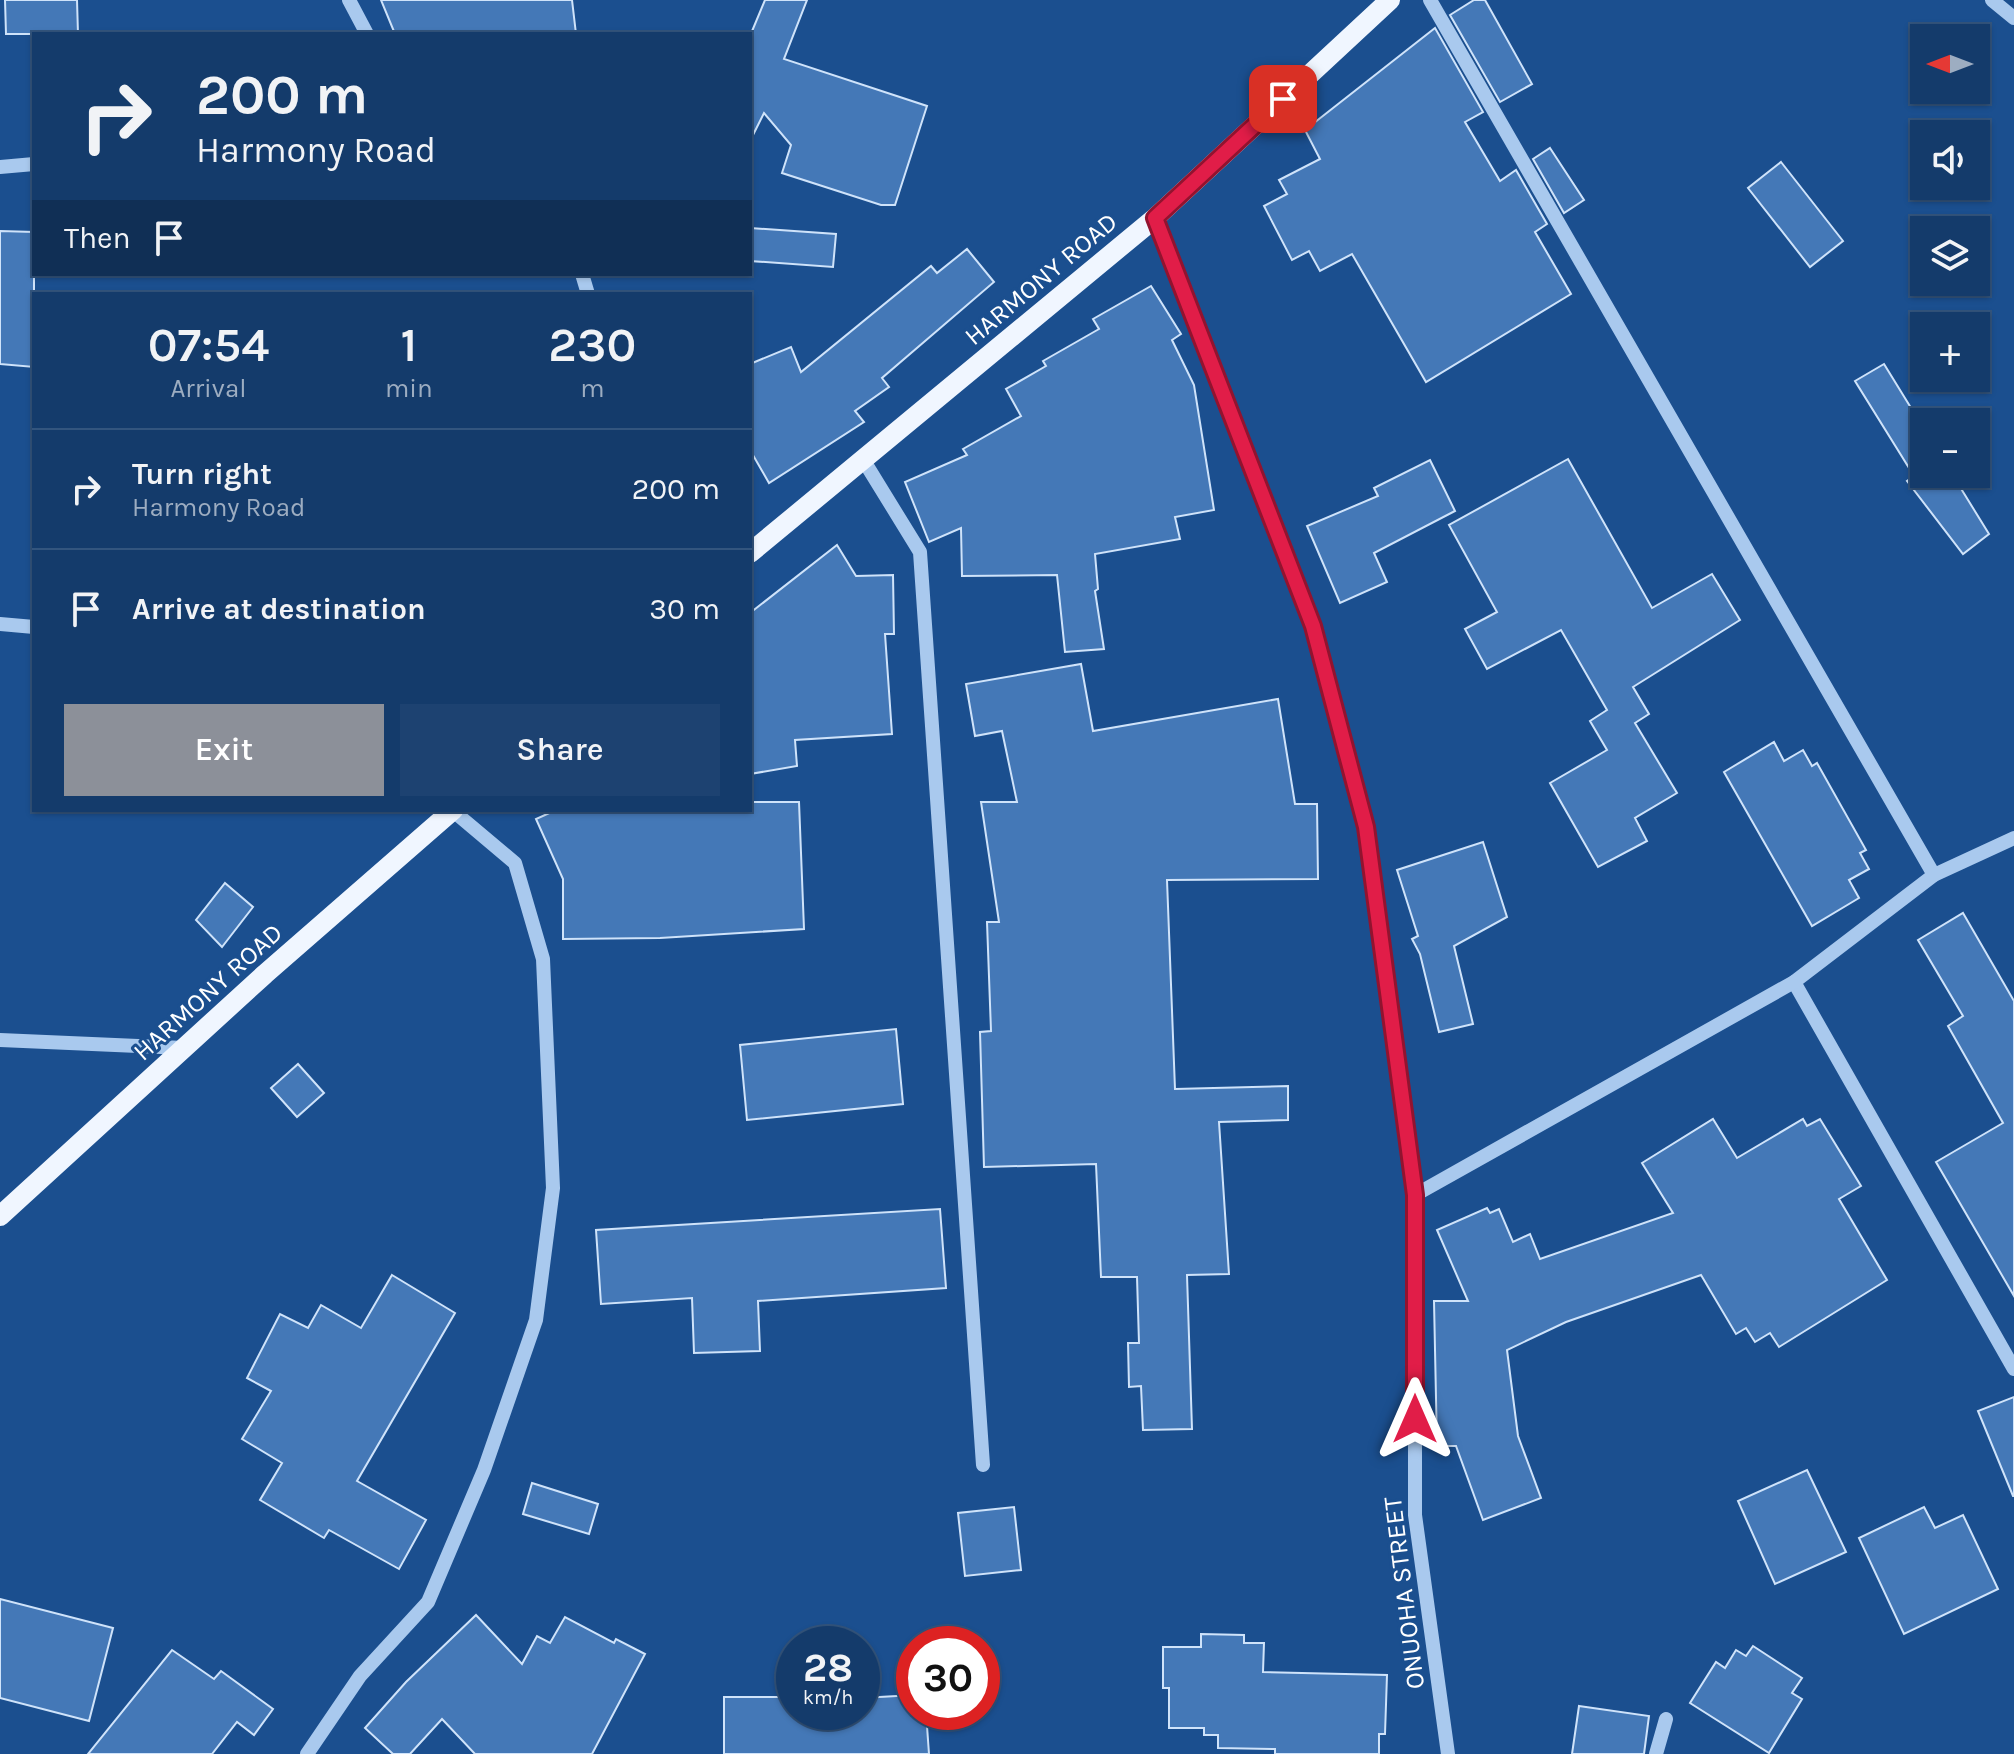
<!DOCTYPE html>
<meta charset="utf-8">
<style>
body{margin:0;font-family:Karla,sans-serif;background:#1d4271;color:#f1f3f6;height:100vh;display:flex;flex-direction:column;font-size:30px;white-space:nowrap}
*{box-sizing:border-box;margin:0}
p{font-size:26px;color:#9dadc1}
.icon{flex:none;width:44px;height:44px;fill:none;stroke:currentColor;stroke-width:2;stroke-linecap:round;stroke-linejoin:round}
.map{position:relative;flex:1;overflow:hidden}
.drawer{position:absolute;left:32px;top:292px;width:720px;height:520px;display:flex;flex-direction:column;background:#143b6b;border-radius:0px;box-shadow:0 2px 6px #0004,0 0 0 2px #33557e}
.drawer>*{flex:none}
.hud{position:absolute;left:32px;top:32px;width:720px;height:244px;border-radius:0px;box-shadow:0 2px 6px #0004,0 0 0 2px #33557e;background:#143b6b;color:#f1f3f6;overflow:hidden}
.needle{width:52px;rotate:270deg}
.fabs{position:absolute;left:1910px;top:24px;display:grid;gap:16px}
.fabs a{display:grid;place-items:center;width:80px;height:80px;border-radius:0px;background:#143b6b;box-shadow:0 2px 6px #0004,0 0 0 2px #33557e;font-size:40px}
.speed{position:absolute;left:776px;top:1626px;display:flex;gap:16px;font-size:40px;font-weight:700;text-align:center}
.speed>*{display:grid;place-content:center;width:104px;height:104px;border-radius:50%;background:#143b6b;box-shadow:0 2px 6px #0004,0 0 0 2px #33557e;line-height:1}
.speed small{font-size:20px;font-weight:400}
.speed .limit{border:12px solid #d22;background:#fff;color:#111}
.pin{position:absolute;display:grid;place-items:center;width:68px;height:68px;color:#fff;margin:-34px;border-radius:16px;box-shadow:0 4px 12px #0006}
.me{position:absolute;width:88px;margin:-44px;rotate:0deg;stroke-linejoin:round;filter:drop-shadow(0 0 6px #0008)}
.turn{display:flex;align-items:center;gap:28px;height:168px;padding:0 32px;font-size:36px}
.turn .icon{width:104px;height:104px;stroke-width:2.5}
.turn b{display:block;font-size:56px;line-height:68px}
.then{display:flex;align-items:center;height:76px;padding:0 32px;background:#0003;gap:16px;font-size:30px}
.eta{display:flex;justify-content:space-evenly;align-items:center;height:136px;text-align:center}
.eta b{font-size:48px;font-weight:600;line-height:56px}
.cta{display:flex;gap:16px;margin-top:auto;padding:16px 32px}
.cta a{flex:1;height:92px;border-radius:0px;background:#8c9099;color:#fff;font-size:32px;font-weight:600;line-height:92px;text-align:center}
.cta a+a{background:#1d4271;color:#f1f3f6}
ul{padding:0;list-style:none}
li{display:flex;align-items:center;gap:24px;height:120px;padding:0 32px;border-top:2px solid #33557e}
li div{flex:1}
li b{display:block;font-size:30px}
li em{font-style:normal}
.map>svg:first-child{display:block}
</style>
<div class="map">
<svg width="2014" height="1754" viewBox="0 0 2014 1754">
<rect width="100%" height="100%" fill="#1b4f8f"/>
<g fill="#4478b7" stroke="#cfe3fa" stroke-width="2">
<path d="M 5,0 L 77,0 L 78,34 L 6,34 Z"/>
<path d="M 381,0 L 572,0 L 576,34 L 395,34 Z"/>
<path d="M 765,0 L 807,0 L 784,59 L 927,106 L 895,205 L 881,205 L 782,173 L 791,145 L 764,113 L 750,141 L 750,36 Z"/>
<path d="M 1474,0 L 1485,0 L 1532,84 L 1500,102 L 1450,15 Z"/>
<path d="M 1435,28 L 1483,112 L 1465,122 L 1500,181 L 1516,170 L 1547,224 L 1535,232 L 1571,294 L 1426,382 L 1352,254 L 1320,271 L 1309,251 L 1292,260 L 1264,206 L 1287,194 L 1279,180 L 1320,159 L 1305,130 Z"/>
<path d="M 1550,148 L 1584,200 L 1564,213 L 1533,159 Z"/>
<path d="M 1781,162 L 1843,241 L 1810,267 L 1748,188 Z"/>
<path d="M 750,228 L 836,234 L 833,267 L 750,261 Z"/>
<path d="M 0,231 L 34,232 L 34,367 L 0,364 Z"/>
<path d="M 967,249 L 994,282 L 882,378 L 889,387 L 855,411 L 864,422 L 769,483 L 750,450 L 750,364 L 791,347 L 801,372 L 931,266 L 937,273 Z"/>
<path d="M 1151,286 L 1181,334 L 1172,340 L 1194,385 L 1214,510 L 1175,517 L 1180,539 L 1095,554 L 1098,589 L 1095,591 L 1104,649 L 1065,652 L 1057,575 L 962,576 L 961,528 L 929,542 L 905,482 L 967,455 L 963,449 L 1021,416 L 1006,389 L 1046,366 L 1043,361 L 1099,329 L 1093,319 Z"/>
<path d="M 1884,364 L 1924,429 L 1924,474 L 1952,474 L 1989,534 L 1963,554 L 1907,481 L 1914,476 L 1855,381 Z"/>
<path d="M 1568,459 L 1652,608 L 1712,574 L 1740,620 L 1633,687 L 1649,714 L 1635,723 L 1677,793 L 1635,818 L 1647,841 L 1598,867 L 1550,783 L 1607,750 L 1590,721 L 1607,710 L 1561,630 L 1487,669 L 1465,629 L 1497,612 L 1449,525 Z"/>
<path d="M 1430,460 L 1455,511 L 1374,553 L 1387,582 L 1340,603 L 1307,526 L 1378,496 L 1374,488 Z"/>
<path d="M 837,545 L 856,576 L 893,575 L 894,634 L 885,634 L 892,734 L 795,740 L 797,766 L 750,774 L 750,613 Z"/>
<path d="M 1081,664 L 1093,731 L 1278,699 L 1295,804 L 1317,804 L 1318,879 L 1167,880 L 1175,1089 L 1288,1086 L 1288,1120 L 1219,1122 L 1229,1274 L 1187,1275 L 1192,1429 L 1143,1430 L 1141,1386 L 1129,1387 L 1128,1343 L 1139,1343 L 1137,1277 L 1101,1277 L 1096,1164 L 984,1167 L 980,1032 L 991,1031 L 987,922 L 999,922 L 981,802 L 1017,802 L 1002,731 L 975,736 L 966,684 Z"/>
<path d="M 1774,742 L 1784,761 L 1803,750 L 1812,766 L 1817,763 L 1866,850 L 1860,853 L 1869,869 L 1849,880 L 1859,898 L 1812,926 L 1724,772 Z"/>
<path d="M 750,802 L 799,802 L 804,929 L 660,938 L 563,939 L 563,879 L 536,819 L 556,810 L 750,810 Z"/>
<path d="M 1483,842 L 1507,917 L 1454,946 L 1473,1024 L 1439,1032 L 1420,954 L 1412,939 L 1418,936 L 1397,870 Z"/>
<path d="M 225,883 L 253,907 L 222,947 L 196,920 Z"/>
<path d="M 1963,913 L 2014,1001 L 2014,1296 L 1936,1162 L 2003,1123 L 1948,1026 L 1963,1016 L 1918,940 Z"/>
<path d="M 896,1029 L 903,1104 L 747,1120 L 740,1045 Z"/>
<path d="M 298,1064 L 324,1093 L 297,1117 L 271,1088 Z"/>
<path d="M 1713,1119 L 1737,1158 L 1803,1119 L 1807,1126 L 1820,1119 L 1861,1186 L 1839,1199 L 1887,1280 L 1779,1347 L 1770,1333 L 1755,1342 L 1746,1328 L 1736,1334 L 1701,1275 L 1566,1322 L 1507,1350 L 1518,1436 L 1541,1498 L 1483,1520 L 1456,1446 L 1437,1446 L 1434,1301 L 1468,1301 L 1437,1230 L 1487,1208 L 1490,1213 L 1499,1209 L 1513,1242 L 1530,1234 L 1540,1259 L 1673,1213 L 1642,1163 Z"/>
<path d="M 940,1209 L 946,1288 L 758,1301 L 760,1351 L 694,1353 L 692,1298 L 601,1304 L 596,1230 Z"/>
<path d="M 392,1275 L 455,1313 L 357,1481 L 426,1520 L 399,1569 L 329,1530 L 324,1538 L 260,1500 L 282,1463 L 242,1439 L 271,1391 L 247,1378 L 280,1314 L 308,1328 L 321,1305 L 361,1328 Z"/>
<path d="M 2014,1397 L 2014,1496 L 2013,1496 L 1978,1411 Z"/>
<path d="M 1807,1470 L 1846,1552 L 1775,1584 L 1738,1501 Z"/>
<path d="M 532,1483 L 598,1504 L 589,1534 L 523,1514 Z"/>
<path d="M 1014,1507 L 1021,1570 L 965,1576 L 958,1513 Z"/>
<path d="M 1924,1507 L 1935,1528 L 1963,1515 L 1998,1589 L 1904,1634 L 1859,1538 Z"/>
<path d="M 0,1599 L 113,1628 L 89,1721 L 0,1698 Z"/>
<path d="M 476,1615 L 522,1664 L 537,1636 L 550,1643 L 565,1617 L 614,1643 L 616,1639 L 645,1654 L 592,1754 L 475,1754 L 442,1719 L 410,1754 L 393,1754 L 365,1728 L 406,1682 Z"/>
<path d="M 1201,1634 L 1244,1635 L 1244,1643 L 1264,1643 L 1263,1672 L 1387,1675 L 1385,1734 L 1379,1734 L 1379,1754 L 1275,1754 L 1275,1749 L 1218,1748 L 1218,1735 L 1204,1735 L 1204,1728 L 1169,1728 L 1169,1688 L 1163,1688 L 1163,1647 L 1201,1647 Z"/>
<path d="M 1753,1646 L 1802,1678 L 1792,1693 L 1802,1699 L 1769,1753 L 1690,1703 L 1716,1662 L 1725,1668 L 1736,1650 L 1746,1656 Z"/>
<path d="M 172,1650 L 214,1679 L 221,1671 L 273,1709 L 254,1735 L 237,1722 L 212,1754 L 88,1754 Z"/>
<path d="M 914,1695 L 914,1712 L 926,1712 L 929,1754 L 724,1754 L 724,1697 L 794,1697 L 794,1712 L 862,1712 L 862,1698 Z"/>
<path d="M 1579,1706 L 1649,1716 L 1644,1754 L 1572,1754 Z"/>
</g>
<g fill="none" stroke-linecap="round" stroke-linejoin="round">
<g stroke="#a9c9ee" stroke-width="14">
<path d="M 349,0 L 367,34"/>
<path d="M 1430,0 L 1934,875"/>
<path d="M 1992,0 L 2014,18"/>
<path d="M 0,167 L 34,164"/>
<path d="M 1155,218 L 1313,626 L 1366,827 L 1415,1195 L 1415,1515 L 1448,1754"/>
<path d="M 582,274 L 588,294"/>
<path d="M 864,461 L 920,552 L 983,1465"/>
<path d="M 0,624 L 34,627"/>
<path d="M 1794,982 L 2014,1369"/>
<path d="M 0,1040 L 184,1048"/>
<path d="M 1415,1195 L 1794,982 L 1934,875 L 2014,838"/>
<path d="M 307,1754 L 360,1676 L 428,1602 L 484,1470 L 536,1320 L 553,1188 L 543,959 L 515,863 L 452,810"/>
<path d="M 1656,1754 L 1666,1719"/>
</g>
<g stroke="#f0f6ff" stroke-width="20">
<path d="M 750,553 L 1155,218 L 1390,0"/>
<path d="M 0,1216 L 265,974 L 453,810"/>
</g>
</g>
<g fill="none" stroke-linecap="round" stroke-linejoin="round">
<defs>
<path id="route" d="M 1283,99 L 1155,218 L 1313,626 L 1366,827 L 1415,1195 L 1415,1419"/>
</defs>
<use href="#route" stroke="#92132f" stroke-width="20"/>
<use href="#route" stroke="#e11d48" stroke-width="14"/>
</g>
<g text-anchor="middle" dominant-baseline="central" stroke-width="6" stroke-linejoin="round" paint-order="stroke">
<g font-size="26" fill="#fff" stroke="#1b4f8f">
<text transform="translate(1041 279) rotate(-40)">HARMONY ROAD</text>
<text transform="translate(208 992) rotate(-42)">HARMONY ROAD</text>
<text transform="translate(1404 1593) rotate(-97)">ONUOHA STREET</text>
</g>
</g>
</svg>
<div class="fabs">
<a><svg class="needle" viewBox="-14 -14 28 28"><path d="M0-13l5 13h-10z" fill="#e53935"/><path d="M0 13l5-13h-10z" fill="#9dadc1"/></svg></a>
<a><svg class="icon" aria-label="sound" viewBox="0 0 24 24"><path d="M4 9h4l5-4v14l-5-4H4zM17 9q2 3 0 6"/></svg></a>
<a><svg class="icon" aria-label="layers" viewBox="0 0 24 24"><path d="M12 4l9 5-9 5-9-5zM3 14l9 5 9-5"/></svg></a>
<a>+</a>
<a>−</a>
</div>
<div class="speed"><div>28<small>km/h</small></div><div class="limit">30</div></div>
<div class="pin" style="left:1283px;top:99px;background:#d93025"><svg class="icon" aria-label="arrive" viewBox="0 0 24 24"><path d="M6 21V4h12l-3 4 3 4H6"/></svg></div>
<svg class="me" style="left:1415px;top:1419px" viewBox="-20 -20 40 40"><path d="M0-17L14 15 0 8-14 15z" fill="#e11d48" stroke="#fff" stroke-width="4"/></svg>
<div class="hud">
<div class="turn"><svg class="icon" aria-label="right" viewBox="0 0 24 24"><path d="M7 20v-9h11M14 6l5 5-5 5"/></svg><div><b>200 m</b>Harmony Road</div></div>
<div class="then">Then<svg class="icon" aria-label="arrive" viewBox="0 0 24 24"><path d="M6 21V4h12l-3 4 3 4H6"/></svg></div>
</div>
<section class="drawer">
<div class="eta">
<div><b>07:54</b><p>Arrival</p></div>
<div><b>1</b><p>min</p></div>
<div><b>230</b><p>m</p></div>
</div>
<ul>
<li><svg class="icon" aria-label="right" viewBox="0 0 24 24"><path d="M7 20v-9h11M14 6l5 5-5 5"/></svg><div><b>Turn right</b><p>Harmony Road</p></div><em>200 m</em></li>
<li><svg class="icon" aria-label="arrive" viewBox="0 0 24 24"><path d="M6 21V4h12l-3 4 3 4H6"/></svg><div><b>Arrive at destination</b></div><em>30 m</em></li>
</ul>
<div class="cta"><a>Exit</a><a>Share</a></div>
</section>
</div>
